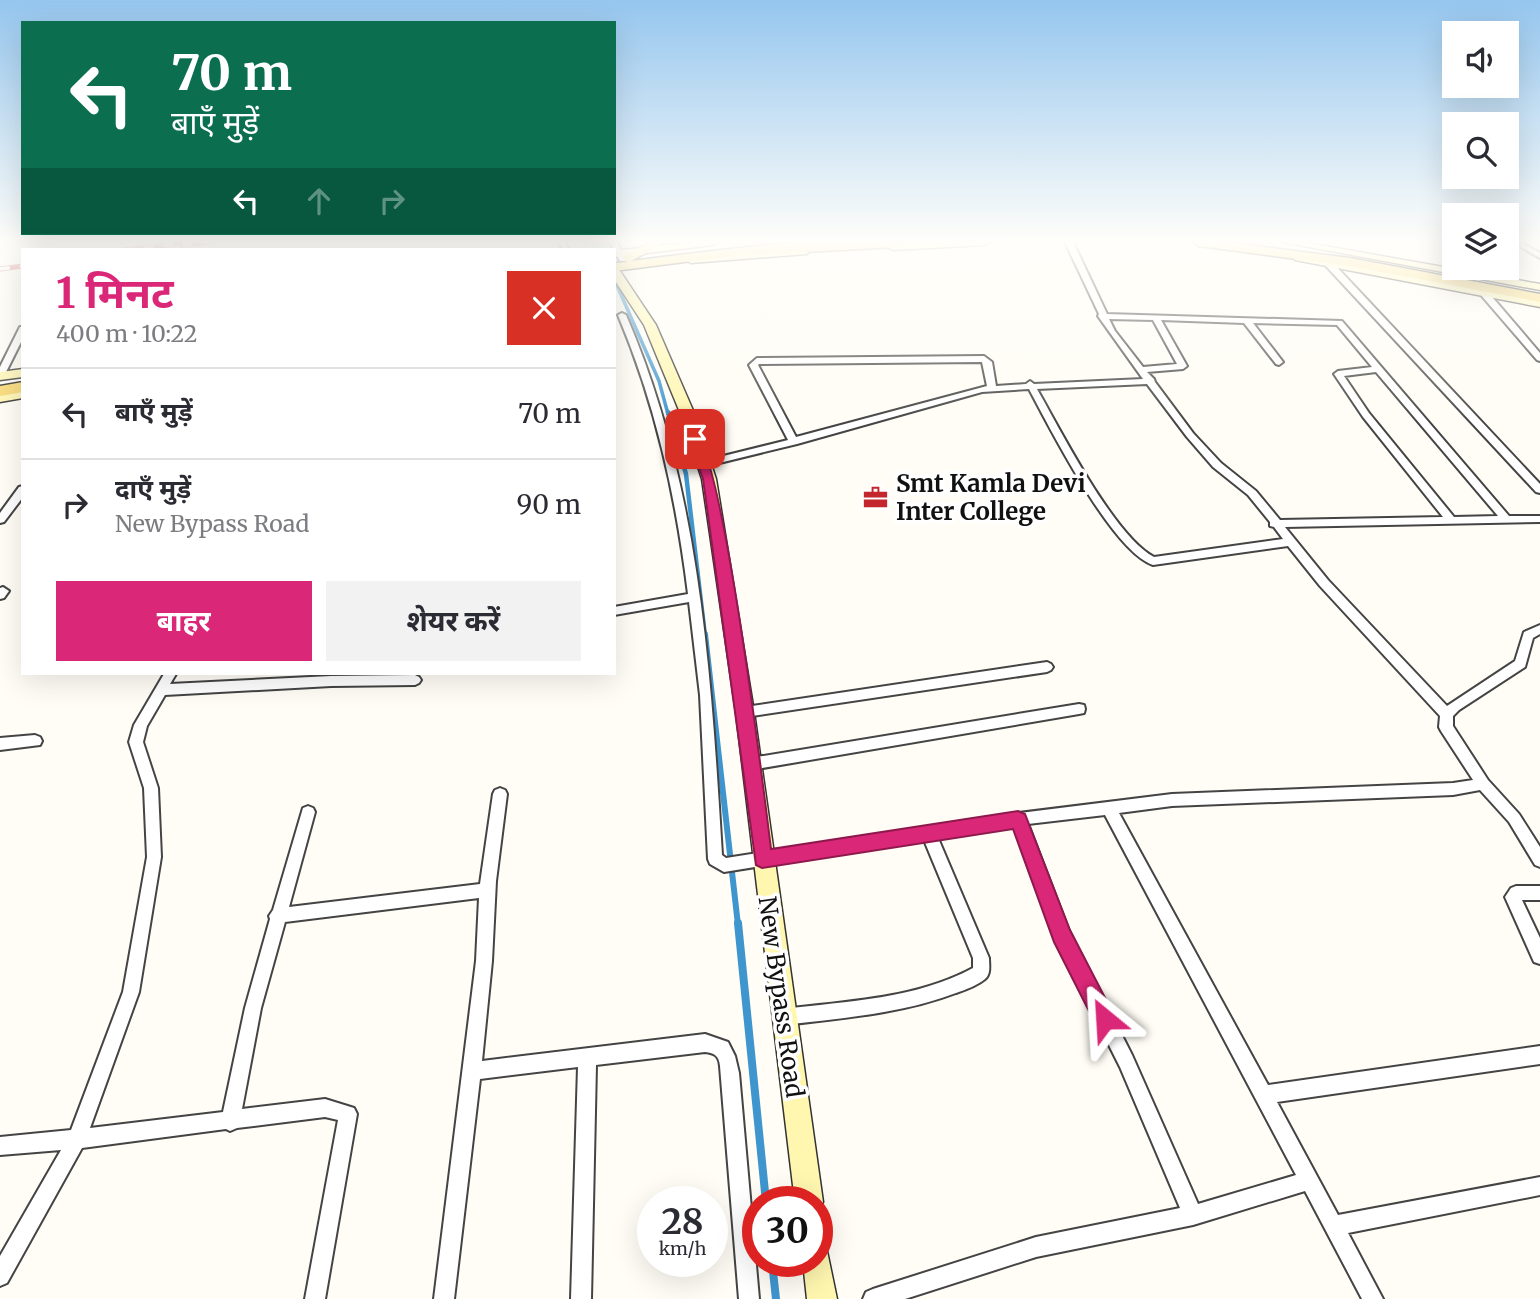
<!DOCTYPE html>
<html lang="hi">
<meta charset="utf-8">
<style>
body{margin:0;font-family:Merriweather,"Noto Sans Devanagari",serif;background:#f2f2f3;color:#2b2b33;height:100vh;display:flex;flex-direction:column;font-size:26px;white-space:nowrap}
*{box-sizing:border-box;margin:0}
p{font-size:23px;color:#7c7c81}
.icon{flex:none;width:38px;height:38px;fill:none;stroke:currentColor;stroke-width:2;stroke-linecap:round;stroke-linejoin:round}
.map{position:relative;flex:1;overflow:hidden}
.sheet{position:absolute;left:21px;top:248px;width:595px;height:427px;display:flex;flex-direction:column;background:#fff;border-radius:0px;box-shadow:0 7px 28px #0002}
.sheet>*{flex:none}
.banner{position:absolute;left:21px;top:21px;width:595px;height:214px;border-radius:0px;box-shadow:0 7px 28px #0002;background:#0b6e4f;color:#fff;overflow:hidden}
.fabs{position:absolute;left:1442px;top:21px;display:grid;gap:14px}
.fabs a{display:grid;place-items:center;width:77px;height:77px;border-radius:0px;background:#fff;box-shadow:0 7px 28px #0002;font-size:35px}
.speed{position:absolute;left:637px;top:1186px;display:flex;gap:14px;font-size:35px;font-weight:700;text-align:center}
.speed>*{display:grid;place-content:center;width:91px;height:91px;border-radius:50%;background:#fff;box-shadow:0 7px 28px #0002;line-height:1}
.speed small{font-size:18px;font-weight:400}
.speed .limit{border:10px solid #d22;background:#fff;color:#111}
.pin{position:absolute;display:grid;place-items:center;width:60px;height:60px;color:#fff;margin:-30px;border-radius:14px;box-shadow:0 4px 10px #0006}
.me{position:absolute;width:77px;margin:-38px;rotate:333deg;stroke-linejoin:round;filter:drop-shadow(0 0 5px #0008)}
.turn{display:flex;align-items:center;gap:24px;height:147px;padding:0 35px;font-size:32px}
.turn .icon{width:91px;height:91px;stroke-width:2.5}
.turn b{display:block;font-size:49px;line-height:60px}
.lanes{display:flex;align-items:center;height:66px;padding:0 35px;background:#0003;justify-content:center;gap:35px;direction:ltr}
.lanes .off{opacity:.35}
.round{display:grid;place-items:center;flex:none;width:74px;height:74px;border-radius:0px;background:#f2f2f3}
.headline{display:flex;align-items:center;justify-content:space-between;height:119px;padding:0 35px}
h1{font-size:42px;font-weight:700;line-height:52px;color:#db2777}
.cta{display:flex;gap:14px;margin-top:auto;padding:14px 35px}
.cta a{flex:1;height:80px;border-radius:0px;background:#db2777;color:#fff;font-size:28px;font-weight:700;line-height:80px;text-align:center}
.cta a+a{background:#f2f2f3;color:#2b2b33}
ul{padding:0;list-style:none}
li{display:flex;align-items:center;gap:21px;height:91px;padding:0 35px;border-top:2px solid #e1e1e2}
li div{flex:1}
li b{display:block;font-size:26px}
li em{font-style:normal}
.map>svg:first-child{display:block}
</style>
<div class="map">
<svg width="1540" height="1299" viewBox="0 0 1540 1299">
<rect width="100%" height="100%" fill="#fffdf5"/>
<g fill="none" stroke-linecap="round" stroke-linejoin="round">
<path stroke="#3f96cf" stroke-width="3.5" d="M 615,281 L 659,381 L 668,414"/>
<path stroke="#3f96cf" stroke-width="4.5" d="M 668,412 L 686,474 L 705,636"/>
<path stroke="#3f96cf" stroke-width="6" d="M 705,634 L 738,925"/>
<g stroke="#3f96cf" stroke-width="8">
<path d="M 738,923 L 766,1202"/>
<path d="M 772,1262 L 776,1299"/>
</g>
<path stroke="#b9e0f7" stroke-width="18" d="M 601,242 L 603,250"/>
<defs>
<g id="minor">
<path d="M 559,242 L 565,242 L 569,250 L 563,250 Z"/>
<path d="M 610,242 L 616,242 L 627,259 L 626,261 L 620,261 Z"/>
<path d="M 1065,242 L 1073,242 L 1107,314 L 1342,321 L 1509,516 L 1540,516 L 1540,522 L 1285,527 L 1328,580 L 1447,706 L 1515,661 L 1524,632 L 1540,625 L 1540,634 L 1533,638 L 1525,667 L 1459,710 L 1453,716 L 1453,726 L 1488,780 L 1519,814 L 1540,847 L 1540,867 L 1535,865 L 1509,822 L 1480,790 L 1453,795 L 1172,806 L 1119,813 L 1268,1085 L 1540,1046 L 1540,1064 L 1277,1102 L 1338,1215 L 1540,1177 L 1540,1195 L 1348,1233 L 1383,1299 L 1362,1299 L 1305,1191 L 1193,1225 L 1036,1257 L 905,1299 L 863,1299 L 866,1292 L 873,1289 L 1036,1237 L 1180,1208 L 1120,1067 L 1056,940 L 1014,826 L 938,838 L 989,958 C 989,965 991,974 985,979 C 978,985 965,990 956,993 C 901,1014 842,1018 784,1025 L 778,1023 L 776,1017 L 778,1011 L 784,1009 C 847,1001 916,999 973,968 L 973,958 L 924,840 L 724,872 L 710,864 L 708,859 L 700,695 L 689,602 L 614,615 L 614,607 L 688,594 C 676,497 656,405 618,315 L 622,313 L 626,315 C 700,486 711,672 722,855 L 726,858 L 1003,815 L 1172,794 L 1453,783 L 1473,780 L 1441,731 L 1439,727 L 1440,716 L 1320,586 L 1288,546 L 1153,565 C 1112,551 1051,430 1029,389 L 982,392 L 797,444 L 703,467 L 698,464 L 699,462 L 788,440 L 749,365 L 757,358 L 984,356 L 992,362 L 996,386 L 1026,384 L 1030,381 L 1034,384 L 1143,379 L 1098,316 L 1099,314 ZM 1109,319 L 1153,320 L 1177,364 L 1143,367 L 1115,331 ZM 1161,320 L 1244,323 L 1276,364 L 1279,365 L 1283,362 L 1253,323 L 1337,325 L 1372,367 L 1338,371 L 1334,374 L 1363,417 L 1443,517 L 1280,520 L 1256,491 L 1221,463 L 1193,433 L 1155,382 L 1154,379 L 1147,372 L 1183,369 L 1187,366 ZM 982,362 L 987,386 L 796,437 L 758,365 L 759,364 ZM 1376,372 L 1498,516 L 1454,517 L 1369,413 L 1344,376 ZM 1147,384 L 1187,437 L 1213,467 L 1248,495 L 1270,522 L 1270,526 L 1274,527 L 1283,539 L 1154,557 C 1114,536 1061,431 1037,389 ZM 1105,815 L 1296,1175 L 1198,1204 L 1132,1055 L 1069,931 L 1028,824 Z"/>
<path d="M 1512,242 L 1520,242 L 1540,253 L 1540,258 Z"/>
<path d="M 1326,262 L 1332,262 L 1540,484 L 1540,493 L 1536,492 L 1326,266 Z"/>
<path d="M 1481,291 L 1487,291 L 1540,353 L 1540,361 L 1537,360 L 1481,295 Z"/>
<path d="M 20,327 L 23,327 L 23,338 L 4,376 L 0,379 L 0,367 Z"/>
<path d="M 23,486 L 23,497 L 4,522 L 0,523 L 0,513 L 19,487 Z"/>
<path d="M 3,587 L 9,591 L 4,598 L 0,599 L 0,588 Z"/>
<path d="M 1047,662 L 1051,664 L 1053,667 L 1051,670 L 1047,672 L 745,717 L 740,716 L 738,712 L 740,708 L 745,707 Z"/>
<path d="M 164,674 L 176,674 L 170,684 L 331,676 L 415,675 L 419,677 L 421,680 L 419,683 L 415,685 L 331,686 L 165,695 L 147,726 L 143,742 L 158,788 L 161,857 L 139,992 L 90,1128 L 223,1112 L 245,1008 L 270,919 L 269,916 L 273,910 L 303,808 L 308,806 L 313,808 L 315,812 L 289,907 L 480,884 L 493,794 L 495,790 L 500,788 L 505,790 L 507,794 L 496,881 L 492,961 L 482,1061 L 705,1034 L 728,1042 L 735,1056 L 739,1073 L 759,1299 L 739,1299 L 720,1066 C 719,1056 715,1053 705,1052 L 596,1065 L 591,1299 L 571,1299 L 578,1067 L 480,1079 L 454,1299 L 434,1299 L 476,961 L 479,898 L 285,922 L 261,1008 L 242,1109 L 325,1099 L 354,1108 L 357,1114 L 325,1299 L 305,1299 L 338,1120 L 325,1117 L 237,1128 L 230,1131 L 226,1129 L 82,1148 L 7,1283 L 0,1286 L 0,1256 L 61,1150 L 0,1155 L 0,1137 L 71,1130 L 123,992 L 147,857 L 144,788 L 129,742 L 134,725 Z"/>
<path d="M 1079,704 L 1084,705 L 1085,709 L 1084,713 L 1079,714 L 751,770 L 746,768 L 744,764 L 746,760 L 751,758 Z"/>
<path d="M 35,735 L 40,737 L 42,741 L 40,745 L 0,750 L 0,738 Z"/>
<path d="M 1516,886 L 1540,886 L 1540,900 L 1522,900 L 1540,938 L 1540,964 L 1534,962 L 1505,897 L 1511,888 Z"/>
</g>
<g id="secondary">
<path d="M 691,242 L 718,242 L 713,245 L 614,257 L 614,251 Z"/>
<path d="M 935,242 L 989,242 L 984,245 L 893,250 L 888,247 L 893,244 Z"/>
<path d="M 1282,242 L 1302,242 L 1540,284 L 1540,290 Z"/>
<path d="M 803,249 L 808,252 L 807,254 L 691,263 L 686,260 L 691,257 Z"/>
<path d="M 1299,255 L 1540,301 L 1540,307 L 1295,260 L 1294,258 Z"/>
<path d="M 614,267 L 618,268 L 656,325 L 695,415 L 716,479 L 754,712 L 823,1202 L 817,1212 L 817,1202 L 795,1202 L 736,712 L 702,479 L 681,415 L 644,325 L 614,279 Z"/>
<path d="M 23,369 L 23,377 L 0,380 L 0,372 Z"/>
<path d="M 23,390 L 23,398 L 0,402 L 0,394 Z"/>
<path d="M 817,1247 L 827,1251 L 837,1299 L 807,1299 L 803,1262 L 817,1262 Z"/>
</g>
<g id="primary">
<path d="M 651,242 L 666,242 L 631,261 C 726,249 826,235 921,242 L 915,246 L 732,256 L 614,271 L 614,263 L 627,262 L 622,258 L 624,255 Z"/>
<path d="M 1193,242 L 1224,242 L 1350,258 L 1540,294 L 1540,302 L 1350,266 L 1199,246 Z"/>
<path d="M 23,382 L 23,392 L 0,396 L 0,386 Z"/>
</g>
</defs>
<use href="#minor" stroke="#444" stroke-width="4"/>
<use href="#secondary" stroke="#333" stroke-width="3"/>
<use href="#primary" stroke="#222" stroke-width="3"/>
<use href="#minor" fill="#fff" fill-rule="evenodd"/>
<use href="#secondary" fill="#fff6b0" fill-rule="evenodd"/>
<use href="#primary" fill="#f9d66b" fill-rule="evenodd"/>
<defs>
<g id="rail">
<path d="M 182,245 L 210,242"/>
<path d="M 124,250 L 191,242"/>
<path d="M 0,269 L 23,266"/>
</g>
</defs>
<use href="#rail" stroke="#c4262e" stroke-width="5"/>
<use href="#rail" stroke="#fff" stroke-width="3.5" stroke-dasharray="10" stroke-linecap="butt"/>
</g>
<linearGradient id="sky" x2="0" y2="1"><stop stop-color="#95c6ee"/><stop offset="0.57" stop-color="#fffefa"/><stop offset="1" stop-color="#fffefa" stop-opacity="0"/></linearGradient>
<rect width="1540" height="423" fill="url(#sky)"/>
<path fill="#db2777" stroke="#8e194d" stroke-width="2" d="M 695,436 C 722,445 765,800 771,849 L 1018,811 L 1025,814 L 1070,930 L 1116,1019 L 1113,1027 L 1105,1030 L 1097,1027 L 1054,942 L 1013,829 L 762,868 L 756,865 L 703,479 L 689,439 Z"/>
<defs>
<symbol id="office-bare" viewBox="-9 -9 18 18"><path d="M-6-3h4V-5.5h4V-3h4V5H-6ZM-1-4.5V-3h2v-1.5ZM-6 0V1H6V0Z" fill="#c4262e" stroke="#fff" stroke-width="2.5" paint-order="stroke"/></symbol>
</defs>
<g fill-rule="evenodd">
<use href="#office-bare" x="858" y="480" width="35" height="35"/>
</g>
<g text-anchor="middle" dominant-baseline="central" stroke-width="7" stroke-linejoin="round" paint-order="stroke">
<g font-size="24" font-weight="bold" fill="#111" stroke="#fff" text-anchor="start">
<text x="896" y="483">Smt Kamla Devi<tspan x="896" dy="28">Inter College</tspan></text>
</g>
<g font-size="24" fill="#111" stroke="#fff">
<text transform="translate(781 997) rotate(82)">New Bypass Road</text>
</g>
</g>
</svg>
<div class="fabs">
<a><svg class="icon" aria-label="sound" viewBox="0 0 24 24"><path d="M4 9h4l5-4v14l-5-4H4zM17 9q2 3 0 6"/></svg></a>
<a><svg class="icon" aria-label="search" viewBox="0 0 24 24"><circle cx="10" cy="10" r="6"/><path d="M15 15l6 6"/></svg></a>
<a><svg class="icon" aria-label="layers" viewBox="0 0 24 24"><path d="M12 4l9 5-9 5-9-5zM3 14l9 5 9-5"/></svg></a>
</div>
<div class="speed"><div>28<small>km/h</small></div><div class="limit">30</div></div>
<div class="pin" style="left:695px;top:439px;background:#d93025"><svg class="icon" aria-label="arrive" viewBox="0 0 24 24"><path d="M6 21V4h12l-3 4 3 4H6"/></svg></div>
<svg class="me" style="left:1105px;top:1019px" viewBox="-20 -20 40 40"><path d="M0-17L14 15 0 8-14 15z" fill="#db2777" stroke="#fff" stroke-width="4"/></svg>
<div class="banner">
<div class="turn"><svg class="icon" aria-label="left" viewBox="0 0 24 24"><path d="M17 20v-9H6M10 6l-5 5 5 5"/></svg><div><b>70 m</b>बाएँ मुड़ें</div></div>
<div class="lanes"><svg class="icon" aria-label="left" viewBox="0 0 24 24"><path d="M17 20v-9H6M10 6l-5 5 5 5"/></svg><svg class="icon off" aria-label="ahead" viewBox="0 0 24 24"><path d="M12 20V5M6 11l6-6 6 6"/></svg><svg class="icon off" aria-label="right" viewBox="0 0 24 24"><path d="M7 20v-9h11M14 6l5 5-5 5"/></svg></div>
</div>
<section class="sheet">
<div class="headline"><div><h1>1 मिनट</h1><p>400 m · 10:22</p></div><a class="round" style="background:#d93025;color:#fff"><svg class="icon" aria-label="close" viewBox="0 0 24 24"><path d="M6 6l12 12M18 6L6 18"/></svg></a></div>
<ul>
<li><svg class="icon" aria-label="left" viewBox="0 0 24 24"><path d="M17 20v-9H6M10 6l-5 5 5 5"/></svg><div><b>बाएँ मुड़ें</b></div><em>70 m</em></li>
<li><svg class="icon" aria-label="right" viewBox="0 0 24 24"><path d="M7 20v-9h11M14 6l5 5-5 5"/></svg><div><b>दाएँ मुड़ें</b><p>New Bypass Road</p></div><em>90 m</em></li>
</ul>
<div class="cta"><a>बाहर</a><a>शेयर करें</a></div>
</section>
</div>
